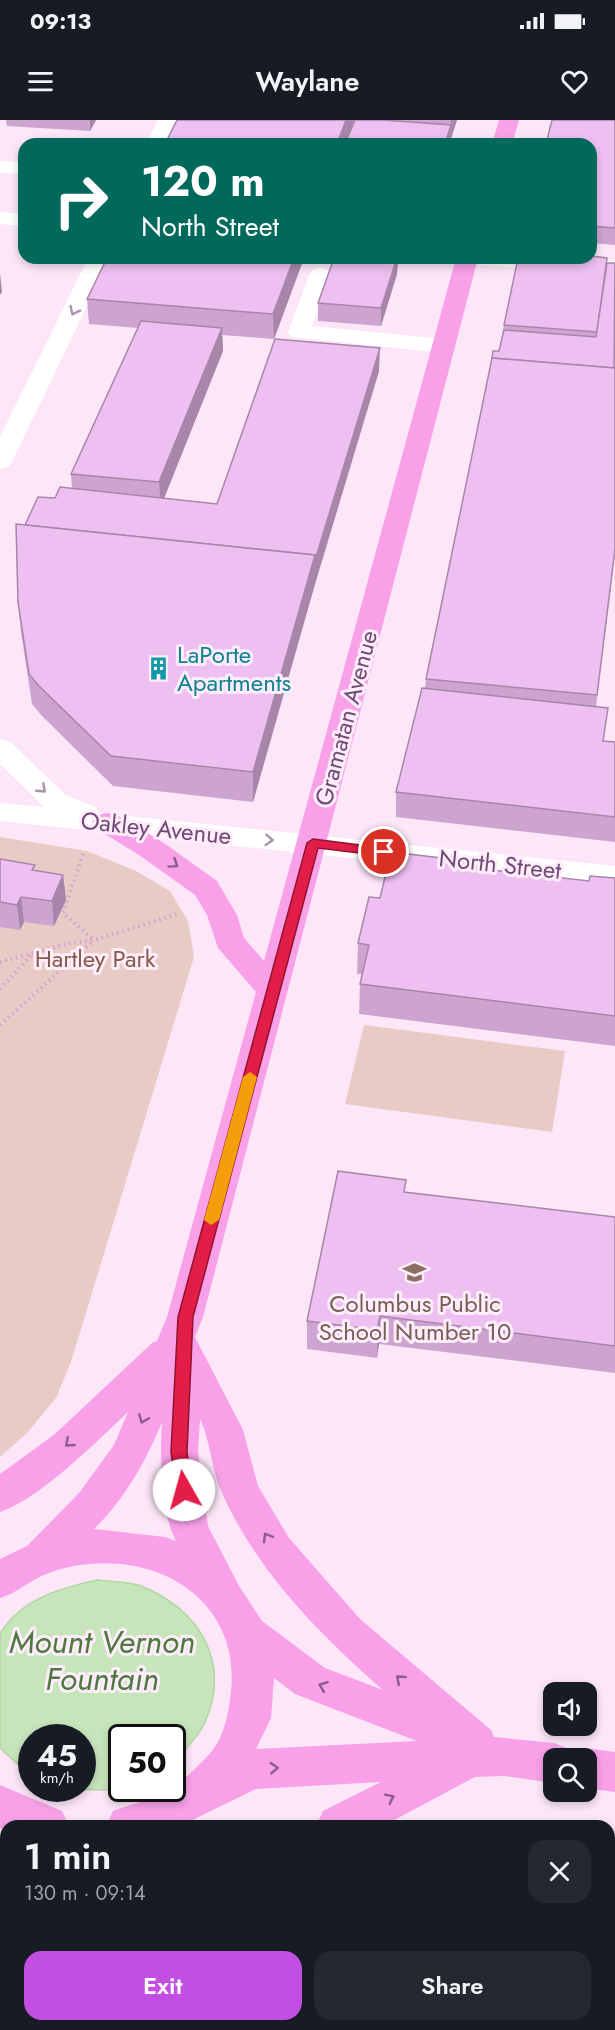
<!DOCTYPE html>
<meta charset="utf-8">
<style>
body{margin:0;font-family:Jost,sans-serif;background:#242831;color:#f1f3f6;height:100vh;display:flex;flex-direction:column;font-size:22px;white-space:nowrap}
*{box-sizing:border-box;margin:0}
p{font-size:20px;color:#9ea1a6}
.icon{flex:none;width:33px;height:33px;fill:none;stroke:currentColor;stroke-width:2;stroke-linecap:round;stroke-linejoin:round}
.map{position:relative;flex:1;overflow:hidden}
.sheet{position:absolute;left:0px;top:1700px;width:615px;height:212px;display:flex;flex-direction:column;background:#171b24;border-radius:18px 18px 0 0;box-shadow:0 3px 9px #0003}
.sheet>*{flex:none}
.guide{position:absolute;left:18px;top:18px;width:579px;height:126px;border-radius:18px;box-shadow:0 3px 9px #0003;background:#00695c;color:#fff;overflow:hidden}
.fabs{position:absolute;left:543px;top:1562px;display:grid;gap:12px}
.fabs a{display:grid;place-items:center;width:54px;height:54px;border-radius:12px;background:#171b24;box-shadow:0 3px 9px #0003;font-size:30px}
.speed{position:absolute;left:18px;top:1604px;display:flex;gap:12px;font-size:30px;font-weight:700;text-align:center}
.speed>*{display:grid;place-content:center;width:78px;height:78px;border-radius:50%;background:#171b24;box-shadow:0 3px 9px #0003;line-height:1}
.speed small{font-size:15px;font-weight:400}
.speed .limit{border:3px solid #111;border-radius:9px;background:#fff;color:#111}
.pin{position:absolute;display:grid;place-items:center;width:51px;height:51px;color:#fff;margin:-26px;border:3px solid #fff;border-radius:50%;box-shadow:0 2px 6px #0007}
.me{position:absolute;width:66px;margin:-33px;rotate:353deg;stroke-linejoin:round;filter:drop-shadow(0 0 4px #0008)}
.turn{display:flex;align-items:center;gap:21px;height:126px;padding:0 24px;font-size:27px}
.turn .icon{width:78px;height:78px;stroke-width:2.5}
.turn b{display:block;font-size:42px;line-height:51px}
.round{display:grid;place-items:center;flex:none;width:63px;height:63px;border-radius:18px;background:#242831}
.summary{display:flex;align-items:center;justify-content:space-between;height:102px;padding:0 24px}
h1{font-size:36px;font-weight:600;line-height:45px}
.cta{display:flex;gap:12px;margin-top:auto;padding:12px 24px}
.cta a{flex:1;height:69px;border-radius:18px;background:#c24fe2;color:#fff;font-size:24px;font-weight:600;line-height:69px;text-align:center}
.cta a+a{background:#242831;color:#f1f3f6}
.status{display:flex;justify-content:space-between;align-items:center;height:42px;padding:0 30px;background:#171b24;direction:ltr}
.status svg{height:16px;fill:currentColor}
header{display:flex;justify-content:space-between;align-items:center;height:78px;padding:0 24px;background:#171b24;font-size:27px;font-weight:600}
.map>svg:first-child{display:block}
</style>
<div class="status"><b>09:13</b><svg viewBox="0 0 49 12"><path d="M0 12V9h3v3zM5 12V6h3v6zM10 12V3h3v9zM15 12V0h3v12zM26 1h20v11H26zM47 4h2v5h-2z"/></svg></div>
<header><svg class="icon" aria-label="menu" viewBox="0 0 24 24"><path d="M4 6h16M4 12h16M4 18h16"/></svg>Waylane<svg class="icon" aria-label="heart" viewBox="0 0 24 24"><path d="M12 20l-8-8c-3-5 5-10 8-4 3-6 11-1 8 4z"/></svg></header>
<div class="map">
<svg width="615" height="1910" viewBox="0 0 615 1910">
<rect width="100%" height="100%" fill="#fce6f8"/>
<g fill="#e9cbc5">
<path d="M 0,717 L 87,731 L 136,751 L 170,771 L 188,801 L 194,837 L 71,1242 L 56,1278 L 27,1313 L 0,1337 Z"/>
<path d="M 364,905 L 565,931 L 552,1012 L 345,984 Z"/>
</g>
<path fill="#c7e5bb" stroke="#b1d7a2" stroke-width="1.5" d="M 97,1460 C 110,1462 126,1461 138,1465 C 199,1487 234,1544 203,1606 C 197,1618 185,1629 177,1639 L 173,1642 L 172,1617 L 122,1617 L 121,1666 L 105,1670 L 67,1669 L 63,1668 L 82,1668 L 82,1617 L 32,1617 L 31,1656 L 0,1628 L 0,1514 C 20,1479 61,1468 97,1460 Z"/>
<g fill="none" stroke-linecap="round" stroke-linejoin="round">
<g stroke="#d3a2d6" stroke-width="4" stroke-dasharray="1.5 4" stroke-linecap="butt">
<path d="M 83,734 L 63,793 L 94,820"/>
<path d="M 0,842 L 66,824 L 94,820 L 178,794"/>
<path d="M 0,869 L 33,833"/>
<path d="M 0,905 L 93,821"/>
</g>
<g fill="#fff" fill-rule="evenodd">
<path d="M 158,0 L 178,0 L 166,24 L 146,24 Z"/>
<path d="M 0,41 L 24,42 L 24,54 L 0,53 Z"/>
<path d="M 0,92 L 24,94 L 24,106 L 0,104 Z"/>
<path d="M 88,138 L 110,138 L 12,342 L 9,347 L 0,349 L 0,317 Z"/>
<path d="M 453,138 L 562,138 L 615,141 L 615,155 L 464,144 L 456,143 Z"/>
<path d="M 320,148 L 328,150 L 331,155 L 312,206 L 444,219 L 452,221 L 455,226 L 452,231 L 444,233 L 291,217 L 288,212 L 309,155 L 312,150 Z"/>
<path d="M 0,619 L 10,622 L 66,675 L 95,687 L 99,693 L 615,746 L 615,766 L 0,701 L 0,683 L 44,687 L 0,644 Z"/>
</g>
<g fill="#f8a1e8" fill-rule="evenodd">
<path d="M 499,0 L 519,0 L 512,24 L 492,24 Z"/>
<path d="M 456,138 L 478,138 L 203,1197 L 195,1217 L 243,1310 L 258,1366 L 289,1418 L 360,1499 L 491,1610 L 494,1617 L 554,1623 L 569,1629 L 571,1634 L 586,1628 L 615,1632 L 615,1672 L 586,1668 L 586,1638 L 554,1638 L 554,1663 L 504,1656 L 475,1657 L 383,1706 L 316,1706 L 323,1691 L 381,1662 L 256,1669 L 180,1706 L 106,1706 L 113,1691 C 131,1684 156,1679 172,1668 C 182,1662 204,1641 212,1631 C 225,1614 229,1592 231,1571 C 240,1486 168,1436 88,1444 C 70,1446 52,1450 36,1459 C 23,1466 14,1474 0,1478 L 0,1439 L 27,1426 L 79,1373 L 114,1325 L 128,1292 C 96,1322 41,1378 0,1392 L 0,1354 L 55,1314 L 152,1223 L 157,1221 L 167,1197 L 256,872 L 218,828 L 207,795 L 195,775 L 139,735 L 97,709 L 92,702 L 97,695 L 107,693 L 117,695 L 161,721 L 217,761 L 237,795 L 244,818 L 264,841 ZM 200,1299 C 211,1322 211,1349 222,1373 C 257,1451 319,1514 383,1570 L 325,1548 L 262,1501 L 239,1466 L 208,1406 L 198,1332 ZM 162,1302 C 160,1336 160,1390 176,1421 L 165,1417 L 94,1409 C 125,1379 146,1341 162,1302 ZM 274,1558 L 295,1574 L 417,1621 L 256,1629 L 271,1598 Z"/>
<path d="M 0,1665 L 62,1691 L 69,1706 L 6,1706 L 6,1712 L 0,1708 Z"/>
<path d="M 13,1905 L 59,1905 L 57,1910 L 11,1910 Z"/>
<path d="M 94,1905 L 142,1905 L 140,1910 L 92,1910 Z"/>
</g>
</g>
<g fill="#cda4cf">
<path d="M 6,0 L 96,0 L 90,11 L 7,6 Z"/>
<path d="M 177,0 L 354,0 L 348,18 L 355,0 L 457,0 L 449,24 L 165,24 Z"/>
<path d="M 615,0 L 615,125 L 591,123 L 591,24 Z"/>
<path d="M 304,138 L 274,219 L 222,215 L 223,231 L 164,378 L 217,384 L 379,251 L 315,464 L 253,682 L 113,666 L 42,596 L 32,584 L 21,512 L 18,482 L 25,405 L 55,378 L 72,369 L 71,354 L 138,208 L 89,204 L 87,179 Z"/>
<path d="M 398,138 L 397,154 L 381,206 L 318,201 L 318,183 Z"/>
<path d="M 607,143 L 615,143 L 615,431 L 596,587 L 604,621 L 615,622 L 615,722 L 396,697 L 396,672 L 425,568 L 426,559 L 499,231 L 504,205 Z"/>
<path d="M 0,739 L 36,751 L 63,755 L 66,780 L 54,806 L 24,802 L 20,810 L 0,807 Z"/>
<path d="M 476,748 L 589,761 L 615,758 L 615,926 L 359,894 L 360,864 L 362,854 L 357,854 L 358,823 L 380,778 Z"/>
<path d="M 405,1072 L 615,1097 L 615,1253 L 379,1224 L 377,1238 L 307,1229 L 307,1201 Z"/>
<path d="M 463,1905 L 589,1905 L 590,1910 L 463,1910 Z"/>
</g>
<g fill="#a786a9">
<path d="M 90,0 L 96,0 L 90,11 Z"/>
<path d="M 346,0 L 354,0 L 346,24 L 337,24 Z"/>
<path d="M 451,0 L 457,0 L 450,22 Z"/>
<path d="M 451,5 L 449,24 L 445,24 Z"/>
<path d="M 294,138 L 304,138 L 274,219 L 273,194 Z"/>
<path d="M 398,138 L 397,154 L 381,206 L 381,188 Z"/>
<path d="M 0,153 L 2,172 L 0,175 Z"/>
<path d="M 222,208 L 223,231 L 161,386 L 159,362 Z"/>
<path d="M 380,228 L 379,251 L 315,464 L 253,682 L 253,652 L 315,435 Z"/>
<path d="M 63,755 L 66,780 L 54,806 L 52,781 Z"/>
<path d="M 21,777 L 24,802 L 20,810 L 17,785 Z"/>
<path d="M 380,1196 L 379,1224 L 377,1238 L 377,1210 Z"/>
<path d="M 404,1905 L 422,1905 L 418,1910 L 399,1910 Z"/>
</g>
<g fill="#eebff1" stroke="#a786a9" stroke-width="1.5">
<path d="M 177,0 L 346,0 L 337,24 L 165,24 Z"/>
<path d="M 355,0 L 382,0 L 451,5 L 445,24 L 345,24 Z"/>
<path d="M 552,0 L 615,0 L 615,108 L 591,106 L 591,24 L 546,24 Z"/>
<path d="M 591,136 L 607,138 L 597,212 L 504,205 L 518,138 L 591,138 Z"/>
<path d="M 107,138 L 294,138 L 273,194 L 87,179 Z"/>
<path d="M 334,138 L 397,138 L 381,188 L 318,183 Z"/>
<path d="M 607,143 L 615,143 L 614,248 L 492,238 L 493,231 L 499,231 L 504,210 L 596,217 Z"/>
<path d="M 141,201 L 222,208 L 159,362 L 71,354 Z"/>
<path d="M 275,219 L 380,228 L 315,440 L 315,435 L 25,405 L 38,377 L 55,378 L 60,367 L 217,384 Z"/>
<path d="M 492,238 L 615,248 L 615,429 L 597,575 L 426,559 Z"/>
<path d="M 16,404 L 315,435 L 253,652 L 111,636 L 39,566 L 29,554 L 18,482 Z"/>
<path d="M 422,568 L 608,588 L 603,621 L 615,622 L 615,697 L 396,672 Z"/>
<path d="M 391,732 L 476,742 L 476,748 L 589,761 L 590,756 L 615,758 L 615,896 L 360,864 L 369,825 L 358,823 L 369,777 L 380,778 Z"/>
<path d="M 0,739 L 35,745 L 32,750 L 63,755 L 52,781 L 21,777 L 17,785 L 0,782 Z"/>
<path d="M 338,1051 L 406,1060 L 404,1072 L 615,1097 L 615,1226 L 380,1196 L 377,1210 L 307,1201 Z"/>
<path d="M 245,1905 L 404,1905 L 399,1910 L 240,1910 Z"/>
<path d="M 467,1905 L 589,1905 L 590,1910 L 467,1910 Z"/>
</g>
<defs><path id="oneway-chevron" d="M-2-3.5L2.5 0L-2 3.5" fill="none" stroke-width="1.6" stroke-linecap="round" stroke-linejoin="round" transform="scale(1.5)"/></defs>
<g stroke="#aa93ac">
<use href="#oneway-chevron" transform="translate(74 191) rotate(116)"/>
<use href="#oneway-chevron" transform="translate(42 669) rotate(43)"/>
<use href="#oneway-chevron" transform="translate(269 720) rotate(4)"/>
</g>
<g stroke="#8c5c8c">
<use href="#oneway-chevron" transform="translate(174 744) rotate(34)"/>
<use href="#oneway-chevron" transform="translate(143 1299) rotate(112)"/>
<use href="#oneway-chevron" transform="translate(69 1323) rotate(139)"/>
<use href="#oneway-chevron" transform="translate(267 1417) rotate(-120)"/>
<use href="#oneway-chevron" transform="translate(400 1559) rotate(-139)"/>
<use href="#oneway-chevron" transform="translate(323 1566) rotate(-159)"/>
<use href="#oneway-chevron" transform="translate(274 1648) rotate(-3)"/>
<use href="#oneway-chevron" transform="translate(390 1678) rotate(-26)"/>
</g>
<path fill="#e11d48" stroke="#92132f" stroke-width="1.5" d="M 313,719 L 384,728 L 391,732 L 384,736 L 318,728 L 193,1197 L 187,1332 L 192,1370 L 190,1375 L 178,1375 L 176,1370 L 171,1332 L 178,1197 L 307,723 Z"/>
<path fill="#f59e0b" d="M 250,952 L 257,957 L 219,1100 L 211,1105 L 204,1100 L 243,957 Z"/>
<defs>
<symbol id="building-bare" viewBox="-9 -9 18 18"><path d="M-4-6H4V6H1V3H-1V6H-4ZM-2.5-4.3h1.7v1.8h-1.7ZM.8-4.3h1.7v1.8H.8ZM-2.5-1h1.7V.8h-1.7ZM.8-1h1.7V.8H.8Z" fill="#0f9aa8" stroke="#ffedfc" stroke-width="2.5" paint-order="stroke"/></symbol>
<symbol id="school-bare" viewBox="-9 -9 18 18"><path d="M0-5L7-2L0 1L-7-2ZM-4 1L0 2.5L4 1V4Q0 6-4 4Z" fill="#8d6e63" stroke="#ffedfc" stroke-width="2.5" paint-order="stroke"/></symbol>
</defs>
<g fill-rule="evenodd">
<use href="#building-bare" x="142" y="532" width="33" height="33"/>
<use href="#school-bare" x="398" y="1136" width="33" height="33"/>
</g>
<g text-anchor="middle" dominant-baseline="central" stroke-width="6" stroke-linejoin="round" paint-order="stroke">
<g font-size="24" fill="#0d838f" stroke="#ffedfc" text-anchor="start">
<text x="177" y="534">LaPorte<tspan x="177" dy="28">Apartments</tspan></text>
</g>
<g font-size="24" fill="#714b75" stroke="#ffedfc">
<text transform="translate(346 598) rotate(-75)">Gramatan Avenue</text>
<text transform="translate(156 708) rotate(6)">Oakley Avenue</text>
<text transform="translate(500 744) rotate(6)">North Street</text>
</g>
<g font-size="24" fill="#865949" stroke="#ffedfc">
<text x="95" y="838">Hartley Park</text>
</g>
<g font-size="24" fill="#785e54" stroke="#ffedfc">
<text x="415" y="1183">Columbus Public<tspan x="415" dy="28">School Number 10</tspan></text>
</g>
<g font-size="32" font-style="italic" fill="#4f7940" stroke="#ffedfc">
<text x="102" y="1522">Mount Vernon<tspan x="102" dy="37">Fountain</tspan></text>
</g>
</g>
</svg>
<div class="fabs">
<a><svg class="icon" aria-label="sound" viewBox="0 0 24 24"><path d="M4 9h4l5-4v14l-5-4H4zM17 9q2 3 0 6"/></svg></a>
<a><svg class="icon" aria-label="search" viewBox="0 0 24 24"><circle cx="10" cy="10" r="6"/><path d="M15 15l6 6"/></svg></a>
</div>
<div class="speed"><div>45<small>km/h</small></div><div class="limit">50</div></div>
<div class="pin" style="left:384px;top:732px;background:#d93025"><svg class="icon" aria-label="arrive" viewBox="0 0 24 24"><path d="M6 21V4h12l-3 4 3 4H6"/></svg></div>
<svg class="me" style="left:184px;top:1370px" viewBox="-20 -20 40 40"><circle r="19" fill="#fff"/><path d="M0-13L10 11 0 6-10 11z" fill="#e11d48"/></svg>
<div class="guide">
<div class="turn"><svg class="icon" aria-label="right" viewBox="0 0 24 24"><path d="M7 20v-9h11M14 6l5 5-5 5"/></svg><div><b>120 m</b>North Street</div></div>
</div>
<section class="sheet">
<div class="summary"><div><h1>1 min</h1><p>130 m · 09:14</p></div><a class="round"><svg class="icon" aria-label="close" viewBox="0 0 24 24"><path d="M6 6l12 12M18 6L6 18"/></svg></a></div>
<div class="cta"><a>Exit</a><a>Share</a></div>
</section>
</div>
